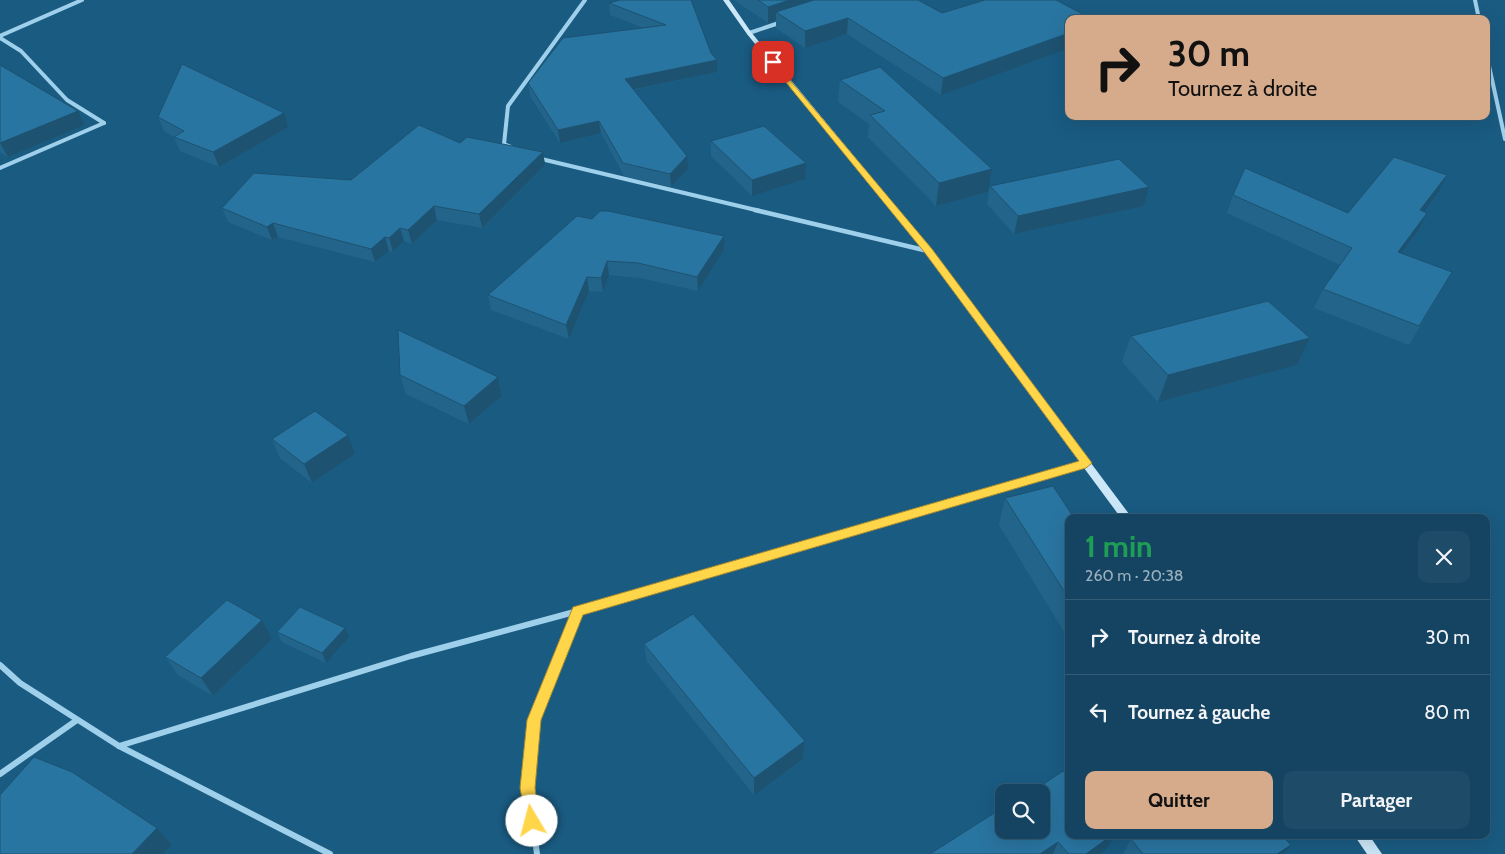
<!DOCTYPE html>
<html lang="fr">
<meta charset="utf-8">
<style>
body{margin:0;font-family:Cabin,sans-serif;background:#1d4b68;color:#f1f3f6;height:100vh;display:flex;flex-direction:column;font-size:19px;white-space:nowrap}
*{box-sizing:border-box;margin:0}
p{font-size:16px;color:#9db0be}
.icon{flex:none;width:28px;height:28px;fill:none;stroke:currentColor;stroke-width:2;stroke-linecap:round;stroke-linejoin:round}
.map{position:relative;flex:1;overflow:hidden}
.details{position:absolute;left:1065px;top:514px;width:425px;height:325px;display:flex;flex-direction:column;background:#144462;border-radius:10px;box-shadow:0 5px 20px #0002,0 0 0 1px #335c77}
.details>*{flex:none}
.top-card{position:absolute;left:1065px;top:15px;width:425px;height:105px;border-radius:10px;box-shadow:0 5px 20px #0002,0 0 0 1px #335c77;background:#d6ab8b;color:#111;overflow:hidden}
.buttons{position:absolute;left:995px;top:784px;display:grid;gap:10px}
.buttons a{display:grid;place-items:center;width:55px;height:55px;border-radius:10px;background:#144462;box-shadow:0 5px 20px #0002,0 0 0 1px #335c77;font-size:25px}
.pin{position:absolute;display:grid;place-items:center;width:42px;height:42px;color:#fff;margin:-21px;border-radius:10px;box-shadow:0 2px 8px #0006}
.me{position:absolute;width:55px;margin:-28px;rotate:352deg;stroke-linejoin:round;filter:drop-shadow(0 0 4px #0008)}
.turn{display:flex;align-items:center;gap:18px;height:105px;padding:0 20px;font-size:22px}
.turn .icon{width:65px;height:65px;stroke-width:2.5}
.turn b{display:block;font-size:35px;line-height:42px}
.round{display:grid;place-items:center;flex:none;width:52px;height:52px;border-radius:10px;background:#1d4b68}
.head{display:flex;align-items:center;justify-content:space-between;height:85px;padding:0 20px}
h1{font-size:30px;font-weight:700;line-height:38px;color:#1e9e55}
.action{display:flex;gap:10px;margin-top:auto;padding:10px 20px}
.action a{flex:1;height:58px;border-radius:10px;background:#d6ab8b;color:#111;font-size:20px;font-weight:700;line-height:58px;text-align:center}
.action a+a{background:#1d4b68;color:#f1f3f6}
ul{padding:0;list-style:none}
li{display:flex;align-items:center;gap:15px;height:75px;padding:0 20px;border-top:1px solid #335c77}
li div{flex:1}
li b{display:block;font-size:19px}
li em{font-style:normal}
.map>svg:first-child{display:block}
</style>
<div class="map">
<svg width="1505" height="854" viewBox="0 0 1505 854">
<rect width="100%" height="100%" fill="#1a5b82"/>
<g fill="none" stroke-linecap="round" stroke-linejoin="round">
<g stroke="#9fd0eb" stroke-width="4">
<path d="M 1475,0 L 1479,19"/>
<path d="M 749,33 L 782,22"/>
<path d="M 0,36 L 82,0"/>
<path d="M 0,38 L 21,51 L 67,100 L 104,123"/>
<path d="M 1486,52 L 1505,139"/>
<path d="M 511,147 L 504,144 L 508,106 L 585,0"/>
<path d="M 537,158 L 760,211"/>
<path d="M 0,168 L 104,123"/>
</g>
<g stroke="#9fd0eb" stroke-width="4.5">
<path d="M 755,210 L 928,251"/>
<path d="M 998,489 L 1086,463"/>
</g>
<g stroke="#9fd0eb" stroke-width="6">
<path d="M 0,665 L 20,683 L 119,746 L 330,854"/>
<path d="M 119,746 L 411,656 L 578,611 L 1003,487"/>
<path d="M 0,774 L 77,720"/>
<path d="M 537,854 L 528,788 L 534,719 L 578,611"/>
</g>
<g fill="#cbe7f8" fill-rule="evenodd">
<path d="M 723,0 L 729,0 L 751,32 L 931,249 L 1132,518 L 1121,518 L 925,253 L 747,34 Z"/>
<path d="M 1354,835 L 1369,835 L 1382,854 L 1367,854 Z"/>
</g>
</g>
<g fill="#23658a">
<path d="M 691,0 L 717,72 L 634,90 L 688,169 L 671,187 L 624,176 L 601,133 L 560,143 L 530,96 L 528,83 L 644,28 L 610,15 L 609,3 Z"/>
<path d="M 734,0 L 918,0 L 942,13 L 985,0 L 941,95 L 847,34 L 805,48 L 776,28 L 776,20 L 768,23 Z"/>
<path d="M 0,65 L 78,111 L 85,125 L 8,157 L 0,152 Z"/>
<path d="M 840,80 L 992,169 L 988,192 L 936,206 L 868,137 L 869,124 L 838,102 Z"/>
<path d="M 158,117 L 288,127 L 219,167 L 180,151 L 174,137 L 164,131 Z"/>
<path d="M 711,141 L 805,179 L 752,196 L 711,156 Z"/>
<path d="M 460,143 L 543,152 L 545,165 L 482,228 L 437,220 L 412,244 L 404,241 L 393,252 L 389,251 L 375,262 L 278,237 L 272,240 L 228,222 L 222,208 L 351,180 Z"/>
<path d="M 990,186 L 1149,187 L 1144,206 L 1014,234 L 987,204 Z"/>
<path d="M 1438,193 L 1424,211 L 1427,213 L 1418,231 L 1401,254 L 1452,272 L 1409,345 L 1314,308 L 1323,289 L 1340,265 L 1227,213 L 1233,195 L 1348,213 Z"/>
<path d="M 577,216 L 724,250 L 698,291 L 640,278 L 609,275 L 603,292 L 589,291 L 569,339 L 491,310 L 488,295 Z"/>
<path d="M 1131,336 L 1310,338 L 1297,365 L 1158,402 L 1122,362 Z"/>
<path d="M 400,375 L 498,377 L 502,396 L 469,424 L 406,394 Z"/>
<path d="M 272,439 L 355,454 L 312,483 L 280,458 Z"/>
<path d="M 1005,498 L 1069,518 L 1069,640 L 999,525 Z"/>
<path d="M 277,632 L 349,637 L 326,663 L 282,642 Z"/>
<path d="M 272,639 L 213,696 L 178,675 L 165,657 Z"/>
<path d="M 644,644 L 805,741 L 803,759 L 754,795 L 647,662 Z"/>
<path d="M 1004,830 L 1107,849 L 1100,854 L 930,854 Z"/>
<path d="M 1131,839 L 1284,854 L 1123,854 Z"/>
</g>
<g fill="#1d5271">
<path d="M 790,0 L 841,0 L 776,12 L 776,20 L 768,23 L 768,7 Z"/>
<path d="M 848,18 L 847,34 L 805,48 L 805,31 Z"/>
<path d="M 1069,33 L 1069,48 L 941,95 L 943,78 Z"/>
<path d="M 717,60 L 717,72 L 626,91 L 625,79 Z"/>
<path d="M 78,111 L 85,125 L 8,157 L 0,143 Z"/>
<path d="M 284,113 L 288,127 L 219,167 L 213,152 Z"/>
<path d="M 599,121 L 601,133 L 560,143 L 558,130 Z"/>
<path d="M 543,152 L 545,165 L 482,228 L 479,214 Z"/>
<path d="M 687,156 L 688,169 L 671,187 L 670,174 Z"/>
<path d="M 806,163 L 805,179 L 752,196 L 752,180 Z"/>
<path d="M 992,169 L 988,192 L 936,206 L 939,183 Z"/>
<path d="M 1447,175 L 1438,193 L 1411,229 L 1420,210 Z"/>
<path d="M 1149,187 L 1144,206 L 1014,234 L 1018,216 Z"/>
<path d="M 434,206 L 437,220 L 412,244 L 408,230 Z"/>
<path d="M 1427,213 L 1418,231 L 1388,271 L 1398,252 Z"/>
<path d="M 273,223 L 278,237 L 272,240 L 267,227 Z"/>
<path d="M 400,228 L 404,241 L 393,252 L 389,238 Z"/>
<path d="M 724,236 L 724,250 L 698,291 L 697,277 Z"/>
<path d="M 385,237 L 389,251 L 375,262 L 371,249 Z"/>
<path d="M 607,261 L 609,275 L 603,292 L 601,278 Z"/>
<path d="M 587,277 L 589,291 L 569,339 L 566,325 Z"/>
<path d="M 1310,338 L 1297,365 L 1158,402 L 1168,375 Z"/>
<path d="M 498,377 L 502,396 L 469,424 L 464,406 Z"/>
<path d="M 348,435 L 355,454 L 312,483 L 304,464 Z"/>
<path d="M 262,620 L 272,639 L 213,696 L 201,678 Z"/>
<path d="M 345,628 L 349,637 L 326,663 L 322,653 Z"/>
<path d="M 805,741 L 803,759 L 754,795 L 754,778 Z"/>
<path d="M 157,828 L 172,845 L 163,854 L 132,854 Z"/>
<path d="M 1112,835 L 1115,835 L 1107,849 L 1100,854 L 1086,854 Z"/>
<path d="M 1058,842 L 1053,854 L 1040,854 Z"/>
<path d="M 1291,845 L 1284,854 L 1277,854 Z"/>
</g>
<g fill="#2975a1" stroke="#1d5271">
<path d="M 620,0 L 691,0 L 711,53 L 717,60 L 625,79 L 687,156 L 670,174 L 623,163 L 599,121 L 558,130 L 528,83 L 563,38 L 666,25 L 609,3 Z"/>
<path d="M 758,0 L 790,0 L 768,7 Z"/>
<path d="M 814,0 L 918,0 L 942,13 L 985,0 L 1056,0 L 1092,19 L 1069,19 L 1069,33 L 943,78 L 848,18 L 805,31 L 776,12 Z"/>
<path d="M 182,64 L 284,113 L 213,152 L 174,137 L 184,131 L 158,117 Z"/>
<path d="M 0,65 L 78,111 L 0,143 Z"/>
<path d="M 880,67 L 992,169 L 939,183 L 870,115 L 885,111 L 840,80 Z"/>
<path d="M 419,125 L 460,143 L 467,137 L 543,152 L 479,214 L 434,206 L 408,230 L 400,228 L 389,238 L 385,237 L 371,249 L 273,223 L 267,227 L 222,208 L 254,173 L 351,180 Z"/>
<path d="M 764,126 L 806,163 L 752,180 L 711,141 Z"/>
<path d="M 1394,157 L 1447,175 L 1420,210 L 1427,213 L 1398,252 L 1452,272 L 1419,326 L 1323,289 L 1352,248 L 1233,195 L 1245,168 L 1348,213 Z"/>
<path d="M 1119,159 L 1149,187 L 1018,216 L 990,186 Z"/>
<path d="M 600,211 L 608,211 L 724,236 L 697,277 L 638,263 L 607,261 L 601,278 L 587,277 L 566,325 L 488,295 L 577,216 L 592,219 Z"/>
<path d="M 1268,301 L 1310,338 L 1168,375 L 1131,336 Z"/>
<path d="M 398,330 L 498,377 L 464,406 L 400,375 Z"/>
<path d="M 315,411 L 348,435 L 304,464 L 272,439 Z"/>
<path d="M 1053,486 L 1074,518 L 1069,518 L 1069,599 L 1005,498 Z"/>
<path d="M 227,600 L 262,620 L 201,678 L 165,657 Z"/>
<path d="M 300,607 L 345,628 L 322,653 L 277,632 Z"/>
<path d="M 693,614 L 805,741 L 754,778 L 644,644 Z"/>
<path d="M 34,757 L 72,772 L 157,828 L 132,854 L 0,854 L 0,795 Z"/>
<path d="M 1063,771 L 1069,777 L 1069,835 L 1112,835 L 1086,854 L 1069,854 L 1058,842 L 1040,854 L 930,854 L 1002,808 L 1004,810 L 1004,830 L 1041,830 L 1041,792 L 1032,792 Z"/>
<path d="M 1139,835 L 1281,835 L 1291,845 L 1277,854 L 1143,854 L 1131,839 Z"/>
</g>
<path fill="#ffd54a" stroke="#a68a30" d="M 773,60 L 932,249 L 1092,463 L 1086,468 L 583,615 L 541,720 L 535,788 L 540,821 L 538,826 L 532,829 L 527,826 L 520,788 L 527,720 L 573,607 L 1079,461 L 925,253 L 771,64 L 770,62 Z"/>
</svg>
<div class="buttons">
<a><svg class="icon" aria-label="search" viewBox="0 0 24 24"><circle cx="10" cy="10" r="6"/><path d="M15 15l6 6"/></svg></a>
</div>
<div class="pin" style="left:773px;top:62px;background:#d93025"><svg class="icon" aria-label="arrive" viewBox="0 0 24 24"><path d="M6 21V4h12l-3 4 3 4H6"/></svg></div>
<svg class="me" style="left:532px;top:821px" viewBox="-20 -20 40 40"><circle r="19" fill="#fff"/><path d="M0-13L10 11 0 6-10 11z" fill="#ffd54a"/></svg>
<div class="top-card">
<div class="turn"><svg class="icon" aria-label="right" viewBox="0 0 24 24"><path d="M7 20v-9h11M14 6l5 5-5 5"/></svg><div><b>30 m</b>Tournez à droite</div></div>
</div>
<section class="details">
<div class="head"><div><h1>1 min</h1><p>260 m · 20:38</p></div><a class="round"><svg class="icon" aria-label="close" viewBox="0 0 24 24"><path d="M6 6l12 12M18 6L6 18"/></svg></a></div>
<ul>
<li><svg class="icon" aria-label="right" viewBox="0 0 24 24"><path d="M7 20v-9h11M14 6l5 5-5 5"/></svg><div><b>Tournez à droite</b></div><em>30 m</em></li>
<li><svg class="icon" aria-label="left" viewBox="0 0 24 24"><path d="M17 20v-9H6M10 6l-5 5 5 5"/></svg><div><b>Tournez à gauche</b></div><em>80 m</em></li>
</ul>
<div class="action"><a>Quitter</a><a>Partager</a></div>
</section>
</div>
